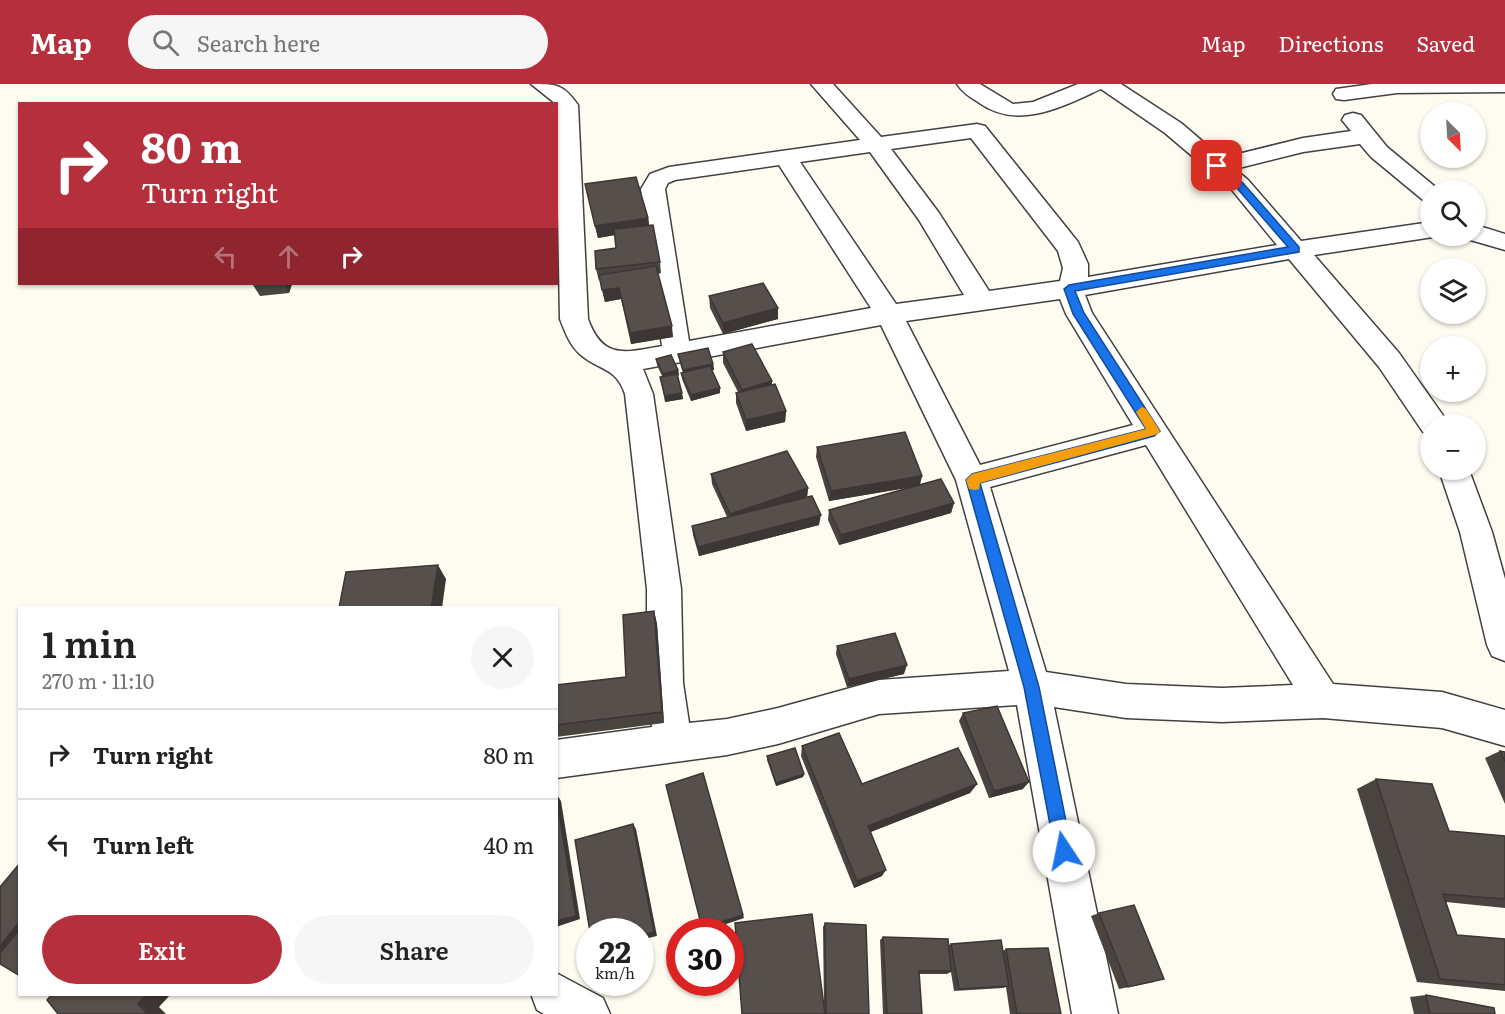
<!DOCTYPE html>
<meta charset="utf-8">
<style>
body{margin:0;font-family:Literata,serif;background:#f6f6f6;color:#222;height:100vh;display:flex;flex-direction:column;font-size:22px;white-space:nowrap}
*{box-sizing:border-box;margin:0}
p{font-size:20px;color:#767676}
.icon{flex:none;width:33px;height:33px;fill:none;stroke:currentColor;stroke-width:2;stroke-linecap:round;stroke-linejoin:round}
.map{position:relative;flex:1;overflow:hidden}
.sheet{position:absolute;left:18px;top:522px;width:540px;height:390px;display:flex;flex-direction:column;background:#fff;border-radius:0px;box-shadow:0 2px 4px #0004}
.sheet>*{flex:none}
.guide{position:absolute;left:18px;top:18px;width:540px;height:183px;border-radius:0px;box-shadow:0 2px 4px #0004;background:#b52f3c;color:#fff;overflow:hidden}
.needle{width:39px;rotate:156deg}
.fabs{position:absolute;left:1420px;top:18px;display:grid;gap:12px}
.fabs a{display:grid;place-items:center;width:66px;height:66px;border-radius:50%;background:#fff;box-shadow:0 2px 4px #0004;font-size:30px}
.speed{position:absolute;left:576px;top:834px;display:flex;gap:12px;font-size:30px;font-weight:700;text-align:center}
.speed>*{display:grid;place-content:center;width:78px;height:78px;border-radius:50%;background:#fff;box-shadow:0 2px 4px #0004;line-height:1}
.speed small{font-size:15px;font-weight:400}
.speed .limit{border:9px solid #d22;background:#fff;color:#111}
.pin{position:absolute;display:grid;place-items:center;width:51px;height:51px;color:#fff;margin:-26px;border-radius:12px;box-shadow:0 3px 9px #0006}
.me{position:absolute;width:66px;margin:-33px;rotate:349deg;stroke-linejoin:round;filter:drop-shadow(0 0 4px #0008)}
.turn{display:flex;align-items:center;gap:21px;height:126px;padding:0 24px;font-size:27px}
.turn .icon{width:78px;height:78px;stroke-width:2.5}
.turn b{display:block;font-size:42px;line-height:51px}
.lanes{display:flex;align-items:center;height:57px;padding:0 24px;background:#0003;justify-content:center;gap:30px;direction:ltr}
.lanes .off{opacity:.35}
.round{display:grid;place-items:center;flex:none;width:63px;height:63px;border-radius:32px;background:#f6f6f6}
.overview{display:flex;align-items:center;justify-content:space-between;height:102px;padding:0 24px}
h1{font-size:36px;font-weight:600;line-height:45px}
.button{display:flex;gap:12px;margin-top:auto;padding:12px 24px}
.button a{flex:1;height:69px;border-radius:36px;background:#b52f3c;color:#fff;font-size:24px;font-weight:600;line-height:69px;text-align:center}
.button a+a{background:#f6f6f6;color:#222}
ul{padding:0;list-style:none}
li{display:flex;align-items:center;gap:18px;height:90px;padding:0 24px;border-top:2px solid #e0e0e0}
li div{flex:1}
li b{display:block;font-size:22px}
li em{font-style:normal}
header{display:flex;align-items:center;gap:36px;box-sizing:border-box;height:84px;padding:0 30px;background:#b52f3c;color:#fff}
header strong{font-size:28px}
nav{display:flex;gap:33px;margin-inline-start:auto;font-size:21px}
.search{width:420px;height:54px;background:#f6f6f6;display:flex;align-items:center;gap:15px;box-sizing:border-box;padding:0 21px;border-radius:33px;color:#767676;font-size:22px}
.map>svg:first-child{display:block}
</style>
<header>
<strong>Map</strong>
<div class="search"><svg class="icon" aria-label="search" viewBox="0 0 24 24"><circle cx="10" cy="10" r="6"/><path d="M15 15l6 6"/></svg>Search here</div>
<nav><a>Map</a><a>Directions</a><a>Saved</a></nav>
</header>
<div class="map">
<svg width="1505" height="930" viewBox="0 0 1505 930">
<rect width="100%" height="100%" fill="#fefbf0"/>
<g fill="none" stroke-linecap="round" stroke-linejoin="round">
<defs>
<g id="minor">
<path d="M 531,0 C 557,0 563,0 578,21 L 588,235 C 603,277 627,268 662,262 L 641,105 L 650,90 L 669,83 L 860,56 L 811,0 L 833,0 L 881,53 L 977,40 L 985,42 L 1078,158 L 1088,180 L 1088,193 L 1277,161 L 1232,106 L 1165,49 L 1101,5 C 1061,23 1018,47 978,18 C 970,13 962,8 957,0 L 980,0 L 1013,20 L 1033,18 L 1078,0 L 1121,0 L 1181,39 L 1222,74 L 1303,54 L 1351,47 L 1342,36 L 1345,31 L 1353,29 L 1361,31 L 1387,63 L 1439,106 L 1431,106 L 1431,118 L 1423,116 L 1371,73 L 1360,60 L 1303,68 L 1235,85 L 1248,96 L 1301,157 L 1431,138 L 1431,152 L 1440,152 L 1314,171 L 1399,269 L 1449,340 L 1431,340 L 1431,350 L 1423,348 L 1379,283 L 1289,175 L 1085,211 L 1092,229 L 1333,600 L 1442,608 L 1505,626 L 1505,662 L 1442,644 L 1323,634 L 1222,638 L 1126,634 L 1054,623 L 1118,930 L 1072,930 L 1017,621 L 879,630 L 778,660 L 727,671 L 556,694 L 556,656 L 652,643 L 647,599 L 647,505 L 625,310 C 616,283 600,287 581,271 C 570,262 565,248 560,235 L 556,20 ZM 971,54 L 1058,167 L 1063,184 L 1060,197 L 989,207 L 939,129 L 891,65 ZM 870,68 L 919,136 L 964,211 L 896,220 L 800,78 ZM 779,81 L 871,224 L 689,257 L 665,105 L 668,99 L 675,96 ZM 1060,215 L 1066,230 L 1133,341 L 980,381 L 906,237 ZM 881,241 L 956,396 L 1009,587 L 879,596 L 778,624 L 727,635 L 689,639 L 683,599 L 681,505 L 653,310 L 643,285 ZM 1146,361 L 1293,601 L 1222,604 L 1126,600 L 1046,588 L 990,403 Z"/>
<path d="M 1372,0 L 1505,0 L 1505,8 L 1397,9 L 1344,16 L 1336,15 L 1333,10 L 1336,5 Z"/>
<path d="M 1476,141 L 1505,150 L 1505,166 L 1467,155 L 1465,152 L 1476,152 Z"/>
<path d="M 1439,386 L 1469,386 L 1492,448 L 1505,495 L 1505,577 L 1492,572 L 1487,561 L 1460,448 Z"/>
<path d="M 556,889 L 603,914 L 610,930 L 544,930 L 537,926 L 531,910 L 556,910 Z"/>
</g>
</defs>
<use href="#minor" stroke="#414141" stroke-width="3"/>
<use href="#minor" fill="#fff" fill-rule="evenodd"/>
</g>
<g fill="#4a4440">
<path d="M 585,100 L 648,134 L 649,141 L 660,178 L 661,189 L 658,190 L 673,253 L 631,260 L 621,215 L 605,218 L 600,196 L 599,197 L 596,185 L 616,164 L 615,151 L 598,154 Z"/>
<path d="M 253,201 L 253,200 L 292,200 L 289,209 L 260,212 Z"/>
<path d="M 709,212 L 778,235 L 723,250 L 710,224 Z"/>
<path d="M 723,268 L 772,301 L 786,327 L 785,338 L 746,347 L 736,319 L 736,309 L 738,308 L 723,279 Z"/>
<path d="M 678,270 L 713,280 L 714,286 L 712,286 L 720,304 L 720,309 L 691,317 L 682,295 L 681,289 L 683,289 L 679,275 Z"/>
<path d="M 656,275 L 678,286 L 679,291 L 678,292 L 683,315 L 665,318 L 660,293 L 662,292 L 657,281 Z"/>
<path d="M 817,363 L 922,392 L 920,401 L 954,419 L 951,429 L 839,461 L 828,436 L 829,426 L 911,403 L 829,417 L 816,373 Z"/>
<path d="M 711,390 L 808,404 L 807,413 L 819,441 L 699,472 L 693,451 L 692,442 L 727,433 L 712,400 Z"/>
<path d="M 654,527 L 657,540 L 664,639 L 556,653 L 556,601 L 626,593 Z"/>
<path d="M 837,562 L 904,590 L 847,603 L 836,570 Z"/>
<path d="M 963,629 L 1023,705 L 989,714 L 959,637 Z"/>
<path d="M 802,662 L 862,700 L 977,700 L 970,709 L 871,748 L 882,792 L 854,804 L 801,672 Z"/>
<path d="M 1500,667 L 1505,668 L 1505,720 L 1485,674 Z"/>
<path d="M 767,672 L 804,690 L 803,693 L 776,702 L 767,676 Z"/>
<path d="M 1376,695 L 1449,747 L 1505,752 L 1505,824 L 1446,818 L 1457,851 L 1505,855 L 1505,907 L 1417,898 L 1357,705 Z"/>
<path d="M 1099,829 L 1154,898 L 1119,905 L 1091,832 Z"/>
<path d="M 825,839 L 869,930 L 742,930 L 824,923 L 823,843 Z"/>
<path d="M 883,853 L 949,861 L 951,860 L 1003,867 L 1006,865 L 1061,930 L 1010,930 L 1006,903 L 1003,904 L 954,907 L 951,888 L 947,890 L 919,890 L 922,930 L 883,930 L 880,856 Z"/>
<path d="M 1426,911 L 1495,930 L 1414,930 L 1410,913 Z"/>
</g>
<g fill="#3c3734">
<path d="M 648,134 L 650,145 L 598,154 L 595,142 Z"/>
<path d="M 284,200 L 292,200 L 289,209 Z"/>
<path d="M 619,204 L 621,215 L 605,218 L 602,206 Z"/>
<path d="M 778,224 L 778,235 L 723,250 L 723,239 Z"/>
<path d="M 672,242 L 673,253 L 631,260 L 630,249 Z"/>
<path d="M 713,280 L 714,286 L 684,292 L 683,286 Z"/>
<path d="M 678,286 L 679,291 L 663,295 L 663,290 Z"/>
<path d="M 772,297 L 772,308 L 742,316 L 742,306 Z"/>
<path d="M 720,304 L 720,309 L 691,317 L 691,311 Z"/>
<path d="M 682,309 L 683,315 L 665,318 L 665,312 Z"/>
<path d="M 786,327 L 785,338 L 746,347 L 746,336 Z"/>
<path d="M 922,392 L 919,402 L 829,417 L 831,407 Z"/>
<path d="M 808,404 L 807,414 L 730,439 L 730,430 Z"/>
<path d="M 954,419 L 951,429 L 839,461 L 841,451 Z"/>
<path d="M 821,431 L 819,441 L 699,472 L 698,463 Z"/>
<path d="M 438,481 L 446,495 L 442,524 L 431,524 Z"/>
<path d="M 654,527 L 657,540 L 664,639 L 662,628 Z"/>
<path d="M 907,581 L 904,590 L 847,603 L 849,595 Z"/>
<path d="M 804,690 L 803,693 L 776,702 L 776,699 Z"/>
<path d="M 1029,698 L 1023,705 L 989,714 L 994,707 Z"/>
<path d="M 977,700 L 970,709 L 865,750 L 868,742 Z"/>
<path d="M 557,711 L 561,717 L 580,835 L 556,843 Z"/>
<path d="M 633,740 L 636,745 L 657,852 L 640,856 Z"/>
<path d="M 886,786 L 882,792 L 854,804 L 857,797 Z"/>
<path d="M 743,831 L 744,834 L 703,848 L 702,844 Z"/>
<path d="M 20,837 L 20,863 L 0,875 L 0,862 Z"/>
<path d="M 147,910 L 171,910 L 159,923 L 166,930 L 147,930 L 138,920 Z"/>
</g>
<g fill="#564f4b" stroke="#3c3734" stroke-width="1.5">
<path d="M 636,93 L 648,134 L 595,142 L 585,100 Z"/>
<path d="M 653,141 L 660,178 L 596,185 L 595,167 L 616,164 L 614,145 Z"/>
<path d="M 656,182 L 672,242 L 630,249 L 619,204 L 602,206 L 599,191 Z"/>
<path d="M 763,199 L 778,224 L 723,239 L 709,212 Z"/>
<path d="M 752,260 L 772,297 L 742,306 L 723,268 Z"/>
<path d="M 708,264 L 713,280 L 683,286 L 678,270 Z"/>
<path d="M 671,271 L 678,286 L 663,290 L 656,275 Z"/>
<path d="M 710,282 L 720,304 L 691,311 L 681,289 Z"/>
<path d="M 677,290 L 682,309 L 665,312 L 660,293 Z"/>
<path d="M 775,300 L 786,327 L 746,336 L 736,309 Z"/>
<path d="M 905,348 L 922,392 L 831,407 L 817,363 Z"/>
<path d="M 787,367 L 808,404 L 730,430 L 711,390 Z"/>
<path d="M 941,395 L 954,419 L 841,451 L 829,426 Z"/>
<path d="M 812,412 L 821,431 L 698,463 L 692,442 Z"/>
<path d="M 438,481 L 431,524 L 339,524 L 346,488 Z"/>
<path d="M 654,527 L 662,628 L 556,641 L 556,601 L 626,593 L 623,531 Z"/>
<path d="M 895,549 L 907,581 L 849,595 L 837,562 Z"/>
<path d="M 997,622 L 1029,698 L 994,707 L 963,629 Z"/>
<path d="M 839,649 L 862,700 L 958,664 L 977,700 L 868,742 L 886,786 L 857,797 L 802,662 Z"/>
<path d="M 795,664 L 804,690 L 776,699 L 767,672 Z"/>
<path d="M 1500,667 L 1505,668 L 1505,678 Z"/>
<path d="M 703,689 L 743,831 L 702,844 L 666,701 Z"/>
<path d="M 1376,695 L 1432,700 L 1449,747 L 1505,752 L 1505,815 L 1443,810 L 1457,851 L 1505,855 L 1505,901 L 1440,895 Z"/>
<path d="M 556,711 L 576,832 L 556,837 Z"/>
<path d="M 633,740 L 654,848 L 640,852 L 640,848 L 590,848 L 575,756 Z"/>
<path d="M 20,779 L 20,837 L 0,862 L 0,803 Z"/>
<path d="M 1134,821 L 1164,895 L 1128,903 L 1099,829 Z"/>
<path d="M 812,830 L 825,930 L 742,930 L 735,839 Z"/>
<path d="M 825,839 L 866,841 L 869,930 L 826,930 Z"/>
<path d="M 20,845 L 20,892 L 0,880 L 0,869 Z"/>
<path d="M 883,853 L 948,855 L 951,887 L 919,887 L 922,930 L 887,930 Z"/>
<path d="M 1001,856 L 1009,902 L 959,905 L 951,860 Z"/>
<path d="M 1048,864 L 1061,930 L 1017,930 L 1006,865 Z"/>
<path d="M 52,910 L 147,910 L 138,920 L 147,930 L 58,930 L 47,916 Z"/>
<path d="M 1426,911 L 1494,924 L 1495,930 L 1430,930 Z"/>
</g>
<path fill="#1a73e8" stroke="#114b97" stroke-width="1.5" d="M 1214,80 L 1220,80 L 1243,99 L 1299,163 L 1299,168 L 1075,207 L 1084,229 L 1160,347 L 1154,352 L 980,399 L 1039,603 L 1072,767 L 1070,773 L 1064,775 L 1058,773 L 1055,767 L 1024,603 L 966,396 L 972,390 L 1146,345 L 1073,230 L 1064,205 L 1069,201 L 1288,163 L 1236,103 L 1214,84 Z"/>
<path fill="#f59e0b" d="M 1142,323 L 1146,325 L 1160,347 L 1158,350 L 980,399 L 979,405 L 974,406 L 969,405 L 966,396 L 972,390 L 1146,345 L 1136,328 Z"/>
</svg>
<div class="fabs">
<a><svg class="needle" viewBox="-14 -14 28 28"><path d="M0-13l5 13h-10z" fill="#e53935"/><path d="M0 13l5-13h-10z" fill="#767676"/></svg></a>
<a><svg class="icon" aria-label="search" viewBox="0 0 24 24"><circle cx="10" cy="10" r="6"/><path d="M15 15l6 6"/></svg></a>
<a><svg class="icon" aria-label="layers" viewBox="0 0 24 24"><path d="M12 4l9 5-9 5-9-5zM3 14l9 5 9-5"/></svg></a>
<a>+</a>
<a>−</a>
</div>
<div class="speed"><div>22<small>km/h</small></div><div class="limit">30</div></div>
<div class="pin" style="left:1217px;top:82px;background:#d93025"><svg class="icon" aria-label="arrive" viewBox="0 0 24 24"><path d="M6 21V4h12l-3 4 3 4H6"/></svg></div>
<svg class="me" style="left:1064px;top:767px" viewBox="-20 -20 40 40"><circle r="19" fill="#fff"/><path d="M0-13L10 11 0 6-10 11z" fill="#1a73e8"/></svg>
<div class="guide">
<div class="turn"><svg class="icon" aria-label="right" viewBox="0 0 24 24"><path d="M7 20v-9h11M14 6l5 5-5 5"/></svg><div><b>80 m</b>Turn right</div></div>
<div class="lanes"><svg class="icon off" aria-label="left" viewBox="0 0 24 24"><path d="M17 20v-9H6M10 6l-5 5 5 5"/></svg><svg class="icon off" aria-label="ahead" viewBox="0 0 24 24"><path d="M12 20V5M6 11l6-6 6 6"/></svg><svg class="icon" aria-label="right" viewBox="0 0 24 24"><path d="M7 20v-9h11M14 6l5 5-5 5"/></svg></div>
</div>
<section class="sheet">
<div class="overview"><div><h1>1 min</h1><p>270 m · 11:10</p></div><a class="round"><svg class="icon" aria-label="close" viewBox="0 0 24 24"><path d="M6 6l12 12M18 6L6 18"/></svg></a></div>
<ul>
<li><svg class="icon" aria-label="right" viewBox="0 0 24 24"><path d="M7 20v-9h11M14 6l5 5-5 5"/></svg><div><b>Turn right</b></div><em>80 m</em></li>
<li><svg class="icon" aria-label="left" viewBox="0 0 24 24"><path d="M17 20v-9H6M10 6l-5 5 5 5"/></svg><div><b>Turn left</b></div><em>40 m</em></li>
</ul>
<div class="button"><a>Exit</a><a>Share</a></div>
</section>
</div>
